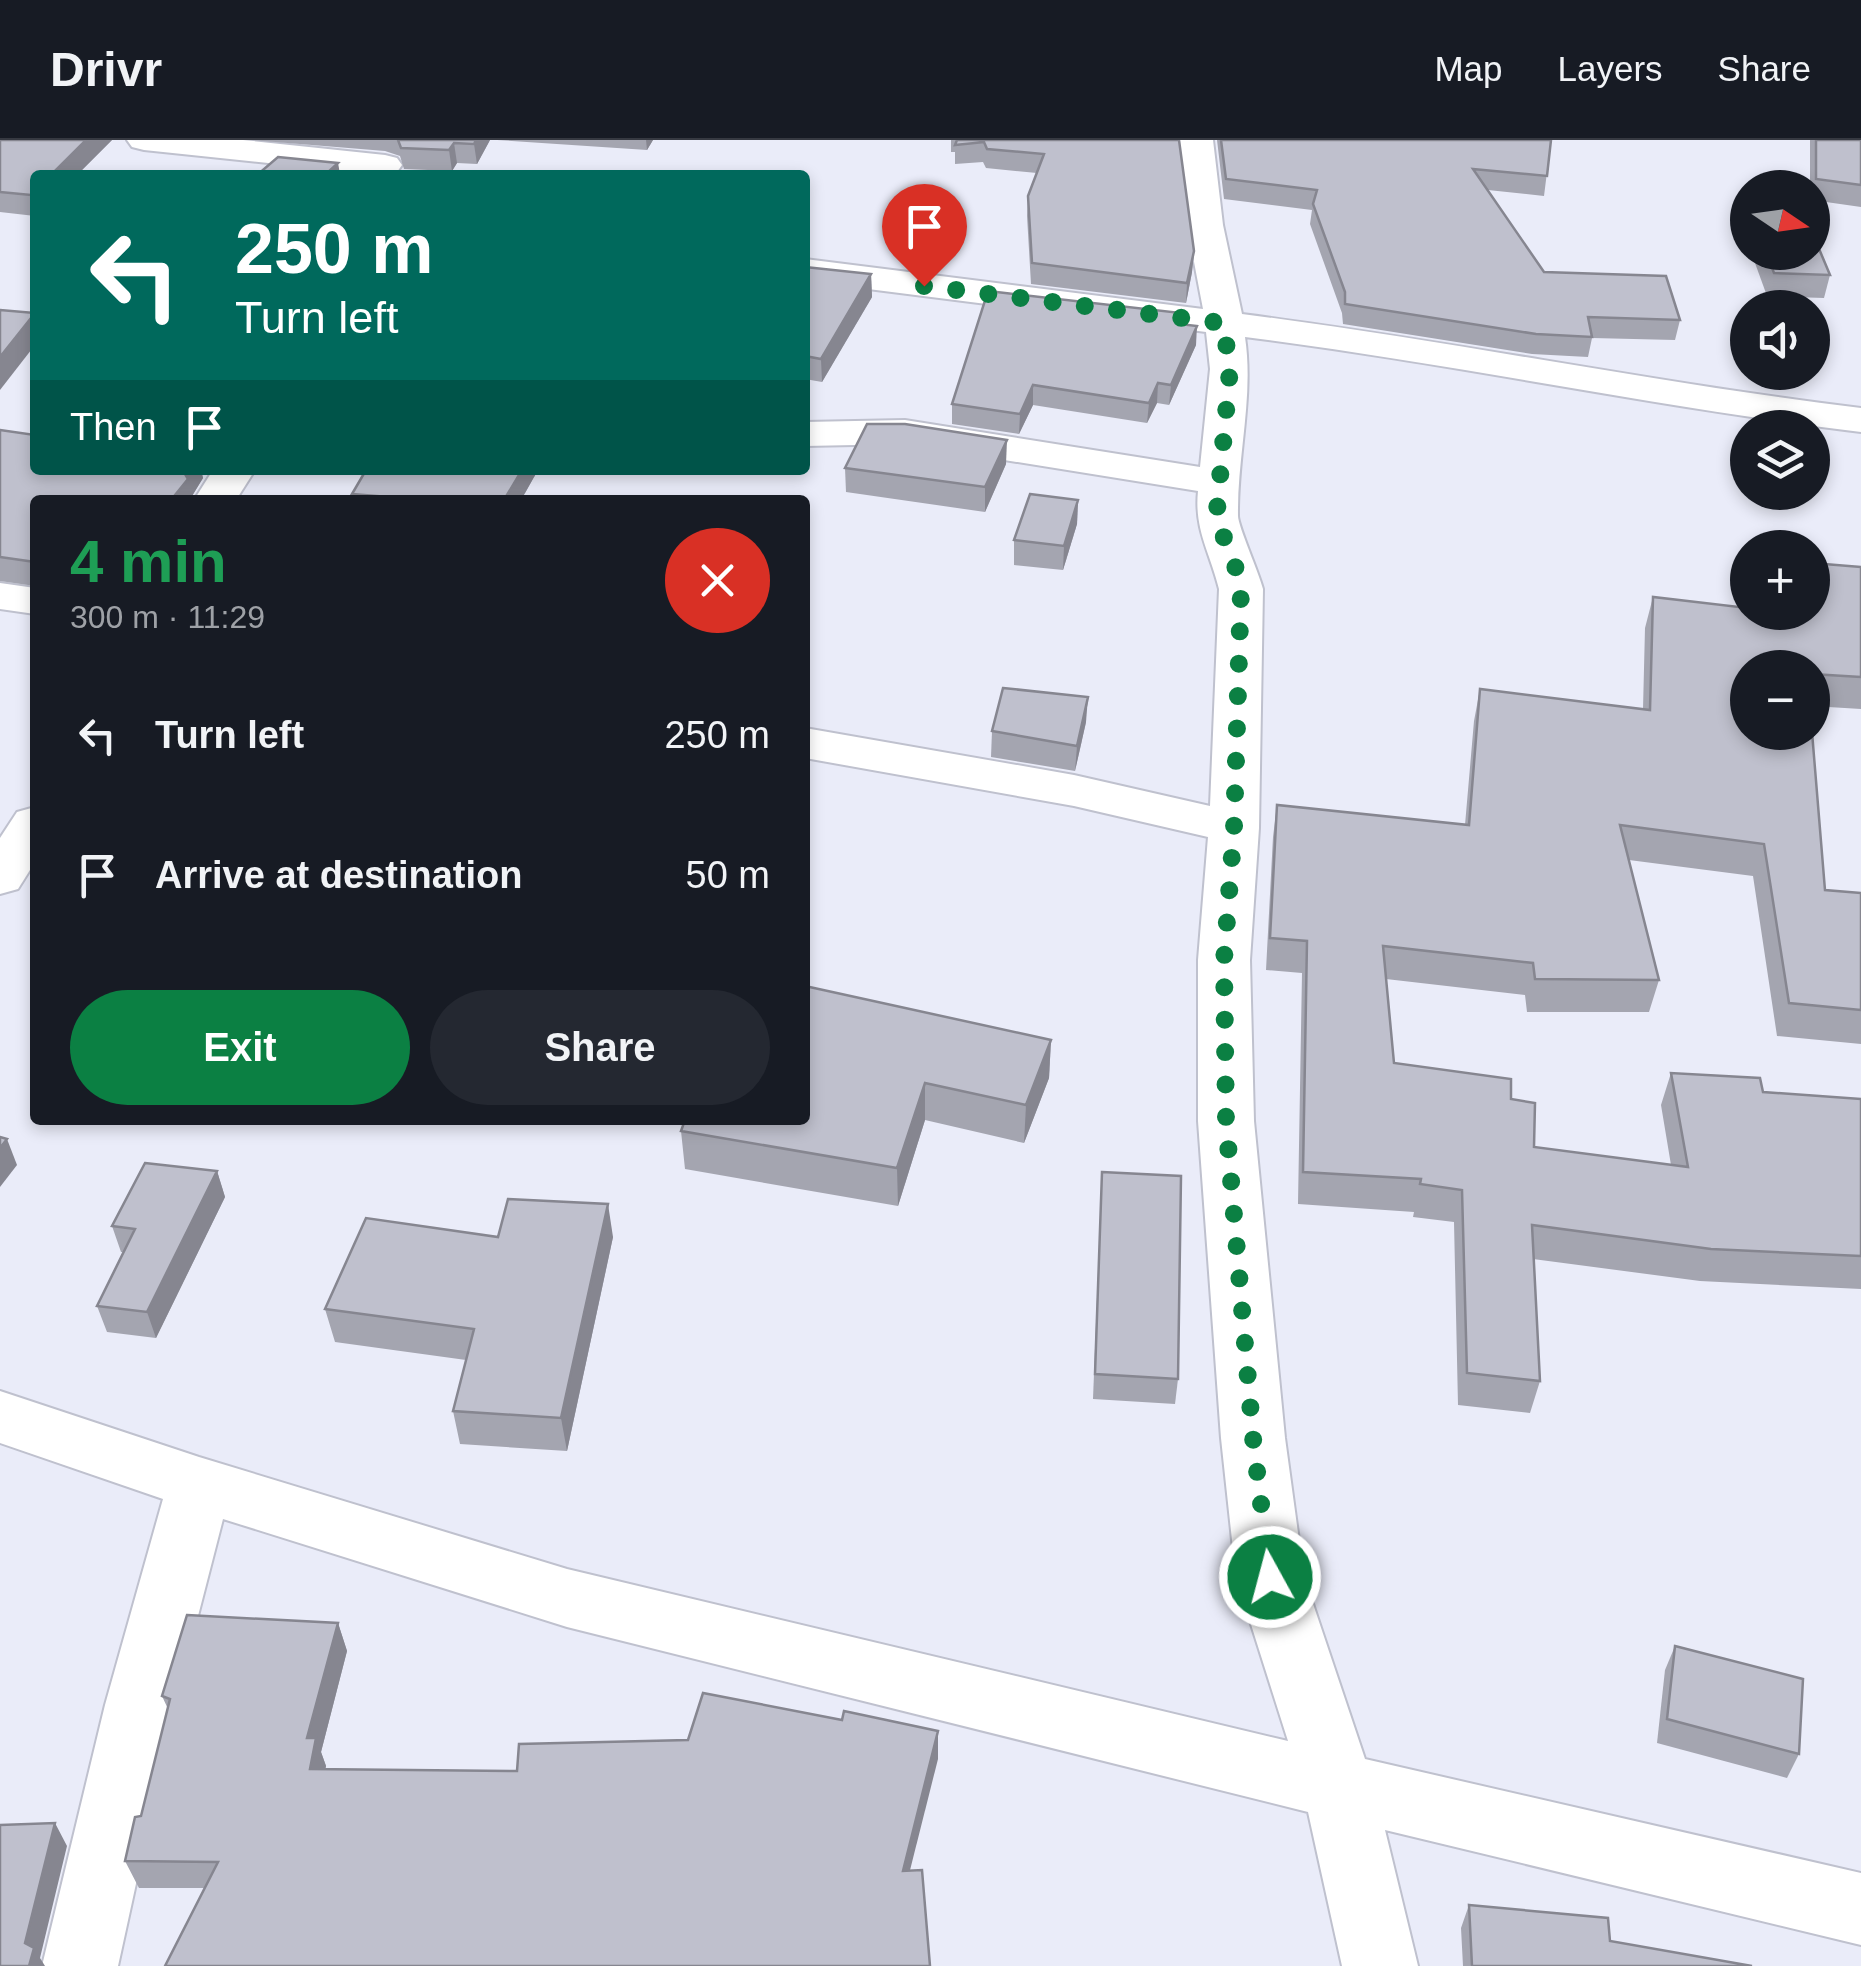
<!DOCTYPE html>
<meta charset="utf-8">
<style>
body{margin:0;font-family:Helvetica,sans-serif;background:#242831;color:#f1f3f6;height:100vh;display:flex;flex-direction:column;font-size:38px;white-space:nowrap}
*{box-sizing:border-box;margin:0}
p{font-size:32px;color:#9ea1a6}
.icon{flex:none;width:55px;height:55px;fill:none;stroke:currentColor;stroke-width:2;stroke-linecap:round;stroke-linejoin:round}
.map{position:relative;flex:1;overflow:hidden}
.side{position:absolute;left:30px;top:355px;width:780px;height:630px;display:flex;flex-direction:column;background:#171b24;border-radius:10px;box-shadow:0 5px 15px #0003}
.side>*{flex:none}
.hud{position:absolute;left:30px;top:30px;width:780px;height:305px;border-radius:10px;box-shadow:0 5px 15px #0003;background:#00695c;color:#fff;overflow:hidden}
.needle{width:65px;rotate:103deg}
.controls{position:absolute;left:1730px;top:30px;display:grid;gap:20px}
.controls a{display:grid;place-items:center;width:100px;height:100px;border-radius:50%;background:#171b24;box-shadow:0 5px 15px #0003;font-size:50px}
.pin{position:absolute;display:grid;place-items:center;width:85px;height:85px;color:#fff;margin:-102px -42px;border-radius:50% 50% 50% 0;rotate:-45deg;box-shadow:0 0 10px #0007}
.pin .icon{rotate:45deg}
.me{position:absolute;width:110px;margin:-55px;rotate:353deg;stroke-linejoin:round;filter:drop-shadow(0 0 8px #0008)}
.turn{display:flex;align-items:center;gap:35px;height:210px;padding:0 40px;font-size:45px}
.turn .icon{width:130px;height:130px;stroke-width:2.5}
.turn b{display:block;font-size:70px;line-height:85px}
.then{display:flex;align-items:center;height:95px;padding:0 40px;background:#0003;gap:20px;font-size:38px}
.round{display:grid;place-items:center;flex:none;width:105px;height:105px;border-radius:52px;background:#242831}
.headline{display:flex;align-items:center;justify-content:space-between;height:170px;padding:0 40px}
h1{font-size:60px;font-weight:800;line-height:75px;color:#1e9e55}
.button{display:flex;gap:20px;margin-top:auto;padding:20px 40px}
.button a{flex:1;height:115px;border-radius:60px;background:#0b8043;color:#fff;font-size:40px;font-weight:800;line-height:115px;text-align:center}
.button a+a{background:#242831;color:#f1f3f6}
ul{padding:0;list-style:none}
li{display:flex;align-items:center;gap:30px;height:140px;padding:0 40px}
li div{flex:1}
li b{display:block;font-size:38px}
li em{font-style:normal}
header{display:flex;align-items:center;gap:60px;box-sizing:border-box;height:140px;padding:0 50px;background:#171b24;border-bottom:2px solid #363941}
header strong{font-size:48px}
nav{display:flex;gap:55px;margin-inline-start:auto;font-size:35px}
.map>svg:first-child{display:block}
</style>
<header>
<strong>Drivr</strong>
<nav><a>Map</a><a>Layers</a><a>Share</a></nav>
</header>
<div class="map">
<svg width="1861" height="1826" viewBox="0 0 1861 1826">
<rect width="100%" height="100%" fill="#eaecf9"/>
<g fill="none" stroke-linecap="round" stroke-linejoin="round">
<defs>
<g id="street">
<path d="M 127,0 L 243,0 L 385,15 L 397,18 L 402,25 L 397,32 L 381,35 L 144,10 L 132,7 Z"/>
<path d="M 1179,0 L 1213,0 L 1223,85 L 1242,174 C 1449,200 1654,243 1861,268 L 1861,292 C 1655,267 1451,223 1245,197 C 1254,257 1237,316 1238,376 C 1238,386 1259,433 1263,449 L 1259,688 L 1250,820 L 1254,981 L 1285,1298 L 1304,1437 L 1365,1619 L 1861,1733 L 1861,1805 L 1385,1690 L 1418,1826 L 1342,1826 L 1308,1672 L 567,1487 L 223,1379 L 175,1565 L 118,1826 L 42,1826 L 105,1565 L 163,1359 L 0,1303 L 0,1251 L 199,1317 L 567,1429 L 1288,1601 L 1236,1437 L 1221,1298 L 1198,981 L 1198,820 L 1208,697 L 1074,666 L 805,618 L 805,588 L 1074,635 L 1210,666 L 1219,449 C 1210,412 1194,390 1198,351 L 905,304 L 805,306 L 805,282 L 905,280 L 1200,327 L 1210,229 L 1206,192 L 805,141 L 805,119 L 1203,169 L 1187,85 Z"/>
<path d="M 213,330 L 255,330 L 236,360 L 194,360 Z"/>
<path d="M 0,443 L 35,448 L 35,474 L 0,469 Z"/>
<path d="M 35,667 L 35,722 L 18,749 L 0,754 L 0,698 L 17,672 Z"/>
</g>
</defs>
<use href="#street" stroke="#bfc1ce" stroke-width="4"/>
<use href="#street" fill="#fff" fill-rule="evenodd"/>
</g>
<g fill="#a4a5b0">
<path d="M 0,0 L 112,0 L 77,35 L 35,35 L 35,76 L 0,72 Z"/>
<path d="M 252,0 L 490,0 L 477,24 L 457,23 L 452,31 L 404,29 L 400,16 L 385,11 Z"/>
<path d="M 497,0 L 653,0 L 647,10 Z"/>
<path d="M 951,0 L 1179,0 L 1194,111 L 1192,132 L 1186,163 L 1031,144 L 1027,76 L 1028,56 L 1037,33 L 986,28 L 983,22 L 955,24 L 955,12 L 951,12 Z"/>
<path d="M 1217,0 L 1551,0 L 1544,56 L 1488,50 L 1544,132 L 1680,180 L 1675,200 L 1592,198 L 1588,217 L 1532,214 L 1343,184 L 1342,173 L 1310,84 L 1312,70 L 1224,59 Z"/>
<path d="M 1810,0 L 1861,0 L 1861,67 L 1812,60 L 1812,48 L 1810,48 Z"/>
<path d="M 1751,112 L 1812,112 L 1830,135 L 1824,158 L 1767,156 Z"/>
<path d="M 805,127 L 871,134 L 872,157 L 822,242 L 805,239 Z"/>
<path d="M 1181,184 L 1196,205 L 1169,265 L 1157,263 L 1147,283 L 1033,265 L 1019,294 L 952,284 L 952,264 Z"/>
<path d="M 0,290 L 35,330 L 201,330 L 203,338 L 192,356 L 193,360 L 35,360 L 35,446 L 0,441 Z"/>
<path d="M 1006,324 L 985,372 L 846,352 L 845,328 Z"/>
<path d="M 538,330 L 521,360 L 353,360 L 352,354 Z"/>
<path d="M 1078,360 L 1077,384 L 1063,430 L 1014,425 L 1014,400 Z"/>
<path d="M 1861,427 L 1861,569 L 1812,566 L 1812,528 L 1748,528 L 1825,750 L 1861,753 L 1861,904 L 1777,896 L 1753,736 L 1629,720 L 1659,840 L 1649,872 L 1527,872 L 1525,855 L 1386,839 L 1394,923 L 1511,959 L 1534,1007 L 1671,1025 L 1661,965 L 1671,933 L 1763,952 L 1861,959 L 1861,1149 L 1700,1141 L 1533,1119 L 1540,1241 L 1530,1273 L 1458,1265 L 1454,1082 L 1413,1077 L 1414,1072 L 1298,1064 L 1302,833 L 1266,830 L 1273,697 L 1277,665 L 1465,685 L 1474,581 L 1480,549 L 1643,569 L 1645,488 L 1653,457 L 1788,473 L 1812,472 Z"/>
<path d="M 1086,582 L 1075,631 L 991,617 L 992,591 Z"/>
<path d="M 1051,900 L 1049,938 L 1024,1003 L 925,980 L 898,1066 L 685,1029 L 681,991 Z"/>
<path d="M 217,1031 L 225,1057 L 156,1198 L 107,1192 L 97,1166 L 124,1112 L 121,1112 L 112,1086 Z"/>
<path d="M 1102,1032 L 1178,1239 L 1175,1264 L 1093,1259 Z"/>
<path d="M 498,1097 L 613,1097 L 567,1311 L 460,1304 L 453,1271 L 466,1220 L 335,1202 L 325,1169 Z"/>
<path d="M 338,1483 L 347,1511 L 321,1612 L 326,1626 L 325,1629 L 517,1631 L 688,1600 L 842,1580 L 938,1591 L 938,1619 L 204,1748 L 139,1748 L 125,1721 L 141,1676 L 168,1569 L 162,1556 Z"/>
<path d="M 1675,1506 L 1799,1614 L 1787,1638 L 1657,1603 L 1665,1530 Z"/>
<path d="M 1469,1765 L 1610,1801 L 1752,1826 L 1463,1826 L 1461,1788 Z"/>
</g>
<g fill="#868690">
<path d="M 86,0 L 112,0 L 77,35 L 51,35 Z"/>
<path d="M 476,0 L 490,0 L 477,24 L 474,4 Z"/>
<path d="M 646,0 L 653,0 L 647,10 Z"/>
<path d="M 454,3 L 457,23 L 452,31 L 449,10 Z"/>
<path d="M 338,23 L 340,34 L 325,35 Z"/>
<path d="M 1194,111 L 1192,132 L 1186,163 L 1187,143 Z"/>
<path d="M 871,134 L 872,157 L 822,242 L 821,219 Z"/>
<path d="M 35,173 L 35,205 L 0,250 L 0,217 Z"/>
<path d="M 1197,186 L 1196,205 L 1169,265 L 1171,245 Z"/>
<path d="M 1158,243 L 1157,263 L 1147,283 L 1149,263 Z"/>
<path d="M 1033,245 L 1033,265 L 1019,294 L 1020,274 Z"/>
<path d="M 1007,300 L 1006,324 L 985,372 L 985,347 Z"/>
<path d="M 186,330 L 201,330 L 203,338 L 192,356 L 193,360 L 171,360 Z"/>
<path d="M 522,330 L 538,330 L 521,360 L 504,360 Z"/>
<path d="M 1078,360 L 1077,384 L 1063,430 L 1064,406 Z"/>
<path d="M 1088,557 L 1086,582 L 1075,631 L 1077,606 Z"/>
<path d="M 1051,900 L 1049,938 L 1024,1003 L 1026,965 Z"/>
<path d="M 925,943 L 925,980 L 898,1066 L 897,1028 Z"/>
<path d="M 7,999 L 17,1025 L 0,1047 L 0,1008 Z"/>
<path d="M 217,1031 L 225,1057 L 156,1198 L 147,1172 Z"/>
<path d="M 608,1064 L 613,1097 L 567,1311 L 561,1278 Z"/>
<path d="M 338,1483 L 347,1511 L 321,1612 L 326,1626 L 320,1656 L 310,1629 L 307,1598 Z"/>
<path d="M 938,1591 L 938,1619 L 903,1758 L 903,1731 Z"/>
<path d="M 55,1683 L 67,1706 L 40,1818 L 45,1826 L 29,1826 L 25,1803 Z"/>
</g>
<g fill="#bfc0cd" stroke="#868690" stroke-width="2.5">
<path d="M 0,0 L 86,0 L 51,35 L 35,35 L 35,51 L 31,55 L 0,52 Z"/>
<path d="M 398,0 L 476,0 L 474,4 L 454,3 L 449,10 L 401,8 Z"/>
<path d="M 957,0 L 1179,0 L 1194,111 L 1187,143 L 1032,123 L 1028,56 L 1044,14 L 987,9 L 984,2 L 955,5 Z"/>
<path d="M 1221,0 L 1551,0 L 1547,36 L 1473,29 L 1544,132 L 1666,136 L 1680,180 L 1588,177 L 1592,197 L 1536,194 L 1345,164 L 1345,152 L 1313,64 L 1317,50 L 1226,39 Z"/>
<path d="M 1816,0 L 1861,0 L 1861,45 L 1816,39 Z"/>
<path d="M 278,17 L 338,23 L 325,35 L 257,35 Z"/>
<path d="M 1812,92 L 1830,135 L 1774,133 L 1766,112 L 1812,112 Z"/>
<path d="M 805,127 L 871,134 L 821,219 L 805,216 Z"/>
<path d="M 988,151 L 1181,173 L 1179,184 L 1197,186 L 1171,245 L 1158,243 L 1149,263 L 1033,245 L 1020,274 L 952,264 Z"/>
<path d="M 0,170 L 35,173 L 0,217 Z"/>
<path d="M 867,284 L 905,284 L 1007,300 L 985,347 L 845,328 Z"/>
<path d="M 0,290 L 35,295 L 35,330 L 187,330 L 185,334 L 188,339 L 171,360 L 35,360 L 35,422 L 0,417 Z"/>
<path d="M 366,330 L 522,330 L 504,360 L 426,360 L 352,354 Z"/>
<path d="M 1030,354 L 1078,360 L 1064,406 L 1014,400 Z"/>
<path d="M 1812,423 L 1861,427 L 1861,537 L 1812,534 L 1812,528 L 1748,528 L 1748,592 L 1812,592 L 1825,750 L 1861,753 L 1861,870 L 1789,863 L 1764,704 L 1620,685 L 1659,840 L 1535,839 L 1533,823 L 1383,806 L 1394,923 L 1511,939 L 1511,959 L 1535,963 L 1534,1007 L 1688,1027 L 1671,933 L 1760,938 L 1763,952 L 1861,959 L 1861,1116 L 1711,1109 L 1532,1085 L 1540,1241 L 1467,1233 L 1462,1050 L 1420,1044 L 1421,1039 L 1303,1032 L 1307,801 L 1270,798 L 1277,665 L 1469,685 L 1480,549 L 1650,570 L 1653,457 L 1748,468 L 1748,472 L 1781,472 L 1804,475 L 1803,472 L 1812,472 Z"/>
<path d="M 1003,548 L 1088,557 L 1077,606 L 992,591 Z"/>
<path d="M 805,846 L 1051,900 L 1026,965 L 925,943 L 897,1028 L 681,991 L 685,980 L 805,980 Z"/>
<path d="M 0,997 L 7,999 L 0,1008 Z"/>
<path d="M 145,1023 L 217,1031 L 147,1172 L 97,1166 L 135,1089 L 112,1086 Z"/>
<path d="M 1102,1032 L 1181,1036 L 1178,1239 L 1095,1234 Z"/>
<path d="M 508,1059 L 608,1064 L 561,1278 L 453,1271 L 474,1189 L 325,1169 L 366,1078 L 498,1097 Z"/>
<path d="M 187,1475 L 338,1483 L 307,1598 L 316,1598 L 310,1629 L 517,1631 L 519,1604 L 688,1600 L 703,1553 L 842,1580 L 844,1571 L 938,1591 L 903,1731 L 922,1730 L 930,1826 L 165,1826 L 218,1722 L 125,1721 L 135,1677 L 141,1676 L 170,1559 L 162,1556 Z"/>
<path d="M 1675,1506 L 1803,1539 L 1799,1614 L 1667,1579 Z"/>
<path d="M 55,1683 L 25,1803 L 34,1808 L 29,1826 L 0,1826 L 0,1685 Z"/>
<path d="M 1469,1765 L 1608,1778 L 1610,1801 L 1752,1826 L 1472,1826 Z"/>
</g>
<g fill="none" stroke-linecap="round" stroke-linejoin="round">
<path stroke="#0b8043" stroke-width="18" stroke-dasharray="0 32.4" d="M 924,146 L 1223,183 L 1230,229 L 1216,381 L 1232,414 L 1241,449 L 1234,688 L 1224,820 L 1226,981 L 1253,1298 L 1270,1437"/>
</g>
</svg>
<div class="controls">
<a><svg class="needle" viewBox="-14 -14 28 28"><path d="M0-13l5 13h-10z" fill="#e53935"/><path d="M0 13l5-13h-10z" fill="#9ea1a6"/></svg></a>
<a><svg class="icon" aria-label="sound" viewBox="0 0 24 24"><path d="M4 9h4l5-4v14l-5-4H4zM17 9q2 3 0 6"/></svg></a>
<a><svg class="icon" aria-label="layers" viewBox="0 0 24 24"><path d="M12 4l9 5-9 5-9-5zM3 14l9 5 9-5"/></svg></a>
<a>+</a>
<a>−</a>
</div>
<div class="pin" style="left:924px;top:146px;background:#d93025"><svg class="icon" aria-label="arrive" viewBox="0 0 24 24"><path d="M6 21V4h12l-3 4 3 4H6"/></svg></div>
<svg class="me" style="left:1270px;top:1437px" viewBox="-20 -20 40 40"><circle r="17" fill="#0b8043" stroke="#fff" stroke-width="3"/><path d="M0-11L8 9 0 5-8 9z" fill="#fff"/></svg>
<div class="hud">
<div class="turn"><svg class="icon" aria-label="left" viewBox="0 0 24 24"><path d="M17 20v-9H6M10 6l-5 5 5 5"/></svg><div><b>250 m</b>Turn left</div></div>
<div class="then">Then<svg class="icon" aria-label="arrive" viewBox="0 0 24 24"><path d="M6 21V4h12l-3 4 3 4H6"/></svg></div>
</div>
<section class="side">
<div class="headline"><div><h1>4 min</h1><p>300 m · 11:29</p></div><a class="round" style="background:#d93025;color:#fff"><svg class="icon" aria-label="close" viewBox="0 0 24 24"><path d="M6 6l12 12M18 6L6 18"/></svg></a></div>
<ul>
<li><svg class="icon" aria-label="left" viewBox="0 0 24 24"><path d="M17 20v-9H6M10 6l-5 5 5 5"/></svg><div><b>Turn left</b></div><em>250 m</em></li>
<li><svg class="icon" aria-label="arrive" viewBox="0 0 24 24"><path d="M6 21V4h12l-3 4 3 4H6"/></svg><div><b>Arrive at destination</b></div><em>50 m</em></li>
</ul>
<div class="button"><a>Exit</a><a>Share</a></div>
</section>
</div>
